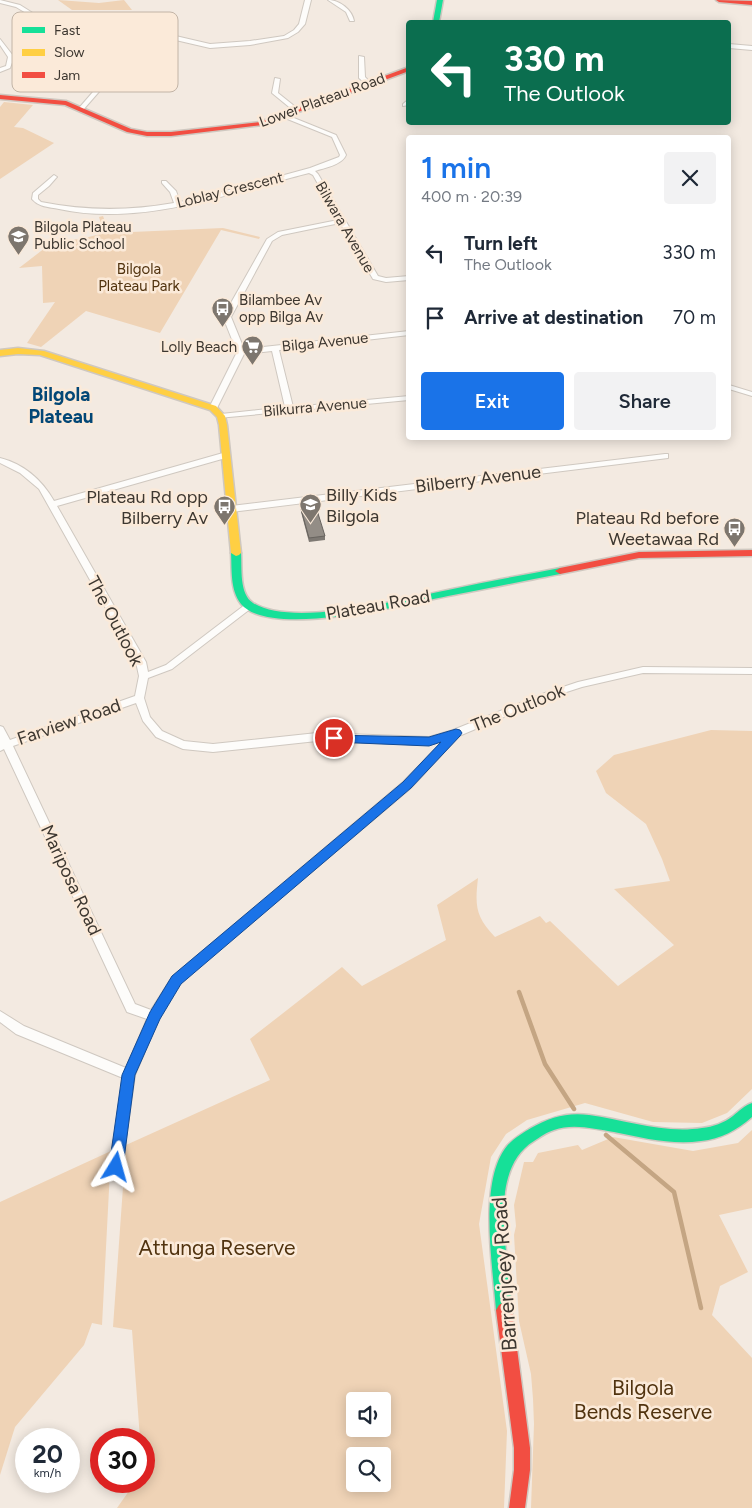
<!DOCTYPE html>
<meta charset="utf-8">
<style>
body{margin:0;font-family:Figtree,sans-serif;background:#f2f2f3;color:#1f2937;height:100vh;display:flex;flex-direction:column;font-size:19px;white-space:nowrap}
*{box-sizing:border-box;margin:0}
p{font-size:16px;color:#747a83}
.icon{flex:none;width:28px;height:28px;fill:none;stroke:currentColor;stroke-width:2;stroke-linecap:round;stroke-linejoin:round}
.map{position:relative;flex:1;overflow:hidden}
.drawer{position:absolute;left:406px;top:135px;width:325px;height:305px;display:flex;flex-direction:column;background:#fff;border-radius:5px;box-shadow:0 2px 12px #0003}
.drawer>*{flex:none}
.banner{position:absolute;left:406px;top:20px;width:325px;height:105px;border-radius:5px;box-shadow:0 2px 12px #0003;background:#0b6e4f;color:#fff;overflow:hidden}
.controls{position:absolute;left:346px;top:1392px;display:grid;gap:10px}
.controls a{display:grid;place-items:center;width:45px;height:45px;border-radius:5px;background:#fff;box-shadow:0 2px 12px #0003;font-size:25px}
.speed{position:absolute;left:15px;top:1428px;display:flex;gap:10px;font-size:25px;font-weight:700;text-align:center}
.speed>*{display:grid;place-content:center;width:65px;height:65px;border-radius:50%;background:#fff;box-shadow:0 2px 12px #0003;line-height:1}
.speed small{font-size:12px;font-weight:400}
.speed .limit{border:8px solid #d22;background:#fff;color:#111}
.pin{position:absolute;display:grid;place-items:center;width:42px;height:42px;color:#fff;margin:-21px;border:2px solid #fff;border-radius:50%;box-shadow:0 1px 5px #0007}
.me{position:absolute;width:55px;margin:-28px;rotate:8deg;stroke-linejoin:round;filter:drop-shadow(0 0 4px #0008)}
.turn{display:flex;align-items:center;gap:18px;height:105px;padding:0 15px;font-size:22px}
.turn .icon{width:65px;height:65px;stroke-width:2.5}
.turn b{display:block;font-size:35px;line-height:42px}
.round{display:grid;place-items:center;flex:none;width:52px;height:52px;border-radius:5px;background:#f2f2f3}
.overview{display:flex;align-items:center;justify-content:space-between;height:85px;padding:0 15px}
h1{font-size:30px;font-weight:600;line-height:38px;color:#1a73e8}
.cta{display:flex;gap:10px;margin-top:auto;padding:10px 15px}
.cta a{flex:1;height:58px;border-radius:5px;background:#1a73e8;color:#fff;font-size:20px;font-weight:600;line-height:58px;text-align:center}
.cta a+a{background:#f2f2f3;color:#1f2937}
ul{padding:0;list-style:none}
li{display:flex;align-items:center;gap:15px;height:65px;padding:0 15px}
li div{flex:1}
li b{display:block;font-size:19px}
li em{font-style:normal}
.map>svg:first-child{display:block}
</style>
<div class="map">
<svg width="752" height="1508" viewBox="0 0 752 1508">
<rect width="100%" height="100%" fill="#f3eae1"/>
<g fill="#efd3b6" fill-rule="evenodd">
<path d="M 58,0 L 99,3 L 124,0 L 132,10 L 72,10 Z"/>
<path d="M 4,102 L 33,105 L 14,127 L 23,128 L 54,143 L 0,179 L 0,107 Z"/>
<path d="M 103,216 L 109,233 L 223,228 L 260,237 L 259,239 L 221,230 L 160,333 L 86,311 L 41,347 L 27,343 L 55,302 L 43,303 L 42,266 L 19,268 L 54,241 L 81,239 L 104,233 L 99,217 Z"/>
<path d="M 711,730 L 752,731 L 752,1089 L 727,1113 L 702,1123 L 653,1122 L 585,1103 L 527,1120 L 506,1134 L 491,1157 L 479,1224 L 507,1431 L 504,1508 L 117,1508 L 136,1481 L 144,1481 L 144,1439 L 140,1439 L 132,1330 L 113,1327 L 126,1145 L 270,1080 L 250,1039 L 342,967 L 362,986 L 446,940 L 437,905 L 478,878 C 475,905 475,916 495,937 L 540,916 L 546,923 L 550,921 L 618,986 L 674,945 L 614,889 L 670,881 L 662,859 L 646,824 L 606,793 L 596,771 L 614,755 ZM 355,1401 L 382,1401 L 382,1429 L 355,1429 ZM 355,1456 L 382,1456 L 382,1484 L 355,1484 Z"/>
<path d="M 752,1130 L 752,1208 L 719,1215 L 748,1272 L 720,1286 L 712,1315 L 752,1358 L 752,1508 L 531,1508 L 534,1424 L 533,1399 L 531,1374 L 519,1321 L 514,1235 L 516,1226 L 514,1205 L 524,1162 L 533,1162 L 538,1153 L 578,1145 L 582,1150 L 613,1137 L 693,1151 L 738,1143 Z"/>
<path d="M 111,1151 L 102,1325 L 92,1323 L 84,1345 L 15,1427 L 0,1475 L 0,1202 Z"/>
</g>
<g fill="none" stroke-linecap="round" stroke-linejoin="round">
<g stroke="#c4a583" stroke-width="4.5">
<path d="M 519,992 L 545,1064 L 574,1109"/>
<path d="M 606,1135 L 674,1192 L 701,1308"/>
</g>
<defs>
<g id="street">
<path d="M 0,0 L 20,5 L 47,22 L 124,24 L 210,44 L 250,41 L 284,36 L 294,30 L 299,24 L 305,0 L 311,0 L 305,24 L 298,32 L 288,38 L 250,45 L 210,48 L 124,28 L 46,25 L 16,7 L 0,3 Z"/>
<path d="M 328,0 C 340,0 352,10 354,21 L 350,21 L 346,12 Z"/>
<path d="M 0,39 L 14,57 L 10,68 L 0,72 L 0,68 L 6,66 L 8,57 L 0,45 Z"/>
<path d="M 729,44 L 752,46 L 752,50 L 729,48 Z"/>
<path d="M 359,56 L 364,57 L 365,77 L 370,82 L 370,84 L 366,84 L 359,78 Z"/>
<path d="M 106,77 L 111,78 L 83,110 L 79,110 L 79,108 Z"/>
<path d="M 275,78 L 280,79 L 278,93 L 298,109 L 298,111 L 294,111 L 272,93 Z"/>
<path d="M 409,99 L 409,105 L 403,106 L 403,104 Z"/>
<path d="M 280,114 L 284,114 L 336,135 L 346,155 C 342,165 324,168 315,171 L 318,174 L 378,276 L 386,278 L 409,276 L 409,280 L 386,282 L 373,279 L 340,223 L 282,235 L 272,241 L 231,317 L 244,349 L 409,331 L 409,335 L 279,350 L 293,407 L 409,396 L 409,400 L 218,418 L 218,414 L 221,414 L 285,407 L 272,351 L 244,354 L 217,408 L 213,410 L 209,408 L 237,352 L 223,317 L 267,239 L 278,232 L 338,220 L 313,175 L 309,173 C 230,193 141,227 59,209 C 49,207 39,207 32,199 L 33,193 L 54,175 L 57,177 L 56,178 L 49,186 L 38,195 L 38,199 L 41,202 C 86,211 129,211 174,203 L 170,192 L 162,183 L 162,181 L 166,181 L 176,191 L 180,202 L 218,193 L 310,168 L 339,157 L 340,155 L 332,137 L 280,116 Z"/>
<path d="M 729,385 L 752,392 L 752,396 L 729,389 Z"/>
<path d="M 223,453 L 229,453 L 230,455 L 229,457 L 57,506 L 146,662 L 148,672 L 166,665 L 246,604 L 249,603 L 254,606 L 172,669 L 148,678 L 144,698 L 150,717 L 162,731 L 184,741 L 213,744 L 317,733 L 429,737 L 453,730 L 545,693 L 578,682 L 643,667 L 752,668 L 752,674 L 643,673 L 582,687 L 551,697 L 459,736 L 411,788 L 180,983 L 159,1018 L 135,1075 L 122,1167 L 120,1171 L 116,1173 L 112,1171 L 110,1167 L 123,1078 L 16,1034 L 0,1022 L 0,1011 L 24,1026 L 126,1068 L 147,1019 L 127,1012 L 4,749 L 0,751 L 0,726 L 3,727 L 10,740 L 135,696 L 139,676 L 136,662 L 39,489 L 20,473 L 0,463 L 0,458 C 24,464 42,480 54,501 ZM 136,703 L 143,721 L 156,737 L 183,749 L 213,752 L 317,741 L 429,745 L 443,741 L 403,782 L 172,977 L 151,1010 L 135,1004 L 13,746 Z"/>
<path d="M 665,454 L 668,454 L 668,458 L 231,512 L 227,509 L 231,506 Z"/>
</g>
<g id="fast">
<path d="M 437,0 L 443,0 L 439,22 L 433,22 Z"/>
<path d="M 236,550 L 241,553 C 242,568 239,594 253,603 C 292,628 403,599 448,590 C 485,582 523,575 560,568 L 565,571 L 560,574 C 523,581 486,589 448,596 C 408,604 270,639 241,604 C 230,590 232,570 231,553 Z"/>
<path d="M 752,1103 L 752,1117 C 737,1130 721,1139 701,1141 C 672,1145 643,1138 614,1132 C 595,1129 573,1123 554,1130 C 547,1132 540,1137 534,1141 C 516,1152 508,1171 505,1192 C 501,1229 509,1273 512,1310 L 509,1315 L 504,1318 L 499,1315 L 496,1310 C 493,1267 478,1181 507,1146 C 514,1138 523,1133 531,1128 C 550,1117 568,1112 589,1115 C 626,1120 664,1134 702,1128 C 713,1127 724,1123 733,1116 C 739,1111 745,1105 752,1103 Z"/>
</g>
<path id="slow" d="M 18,348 L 44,351 L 216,406 L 225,416 L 227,425 L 241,553 L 239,555 L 236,556 L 231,553 L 219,425 L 217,417 L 210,410 L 40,355 L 18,354 L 0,356 L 0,350 Z"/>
<g id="jam">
<path d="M 716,0 L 752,1 L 752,5 L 719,2 Z"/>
<path d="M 409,67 L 409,71 L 263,125 L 171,136 L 147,136 L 127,132 L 65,105 L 0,99 L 0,95 L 66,101 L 131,129 L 147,132 L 171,132 L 260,122 Z"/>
<path d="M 752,550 L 752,556 L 639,558 L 560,574 L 555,571 L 560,568 L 639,552 Z"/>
<path d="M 504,1302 L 509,1305 L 512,1310 L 530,1448 L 530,1470 L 525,1508 L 509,1508 L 514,1470 L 514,1448 L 496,1310 L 499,1305 Z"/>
</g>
</defs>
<use href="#street" stroke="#cfc8c0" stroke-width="2"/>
<use href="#fast" stroke="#cfc8c0" stroke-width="3"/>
<use href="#slow" stroke="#cfc8c0" stroke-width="3"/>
<use href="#jam" stroke="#cfc8c0" stroke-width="3"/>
<use href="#street" fill="#fdfcfa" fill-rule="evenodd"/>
<use href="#fast" fill="#16e098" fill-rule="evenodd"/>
<use href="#slow" fill="#ffcf43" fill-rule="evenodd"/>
<use href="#jam" fill="#f24e42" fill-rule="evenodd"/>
</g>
<path fill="#7e7973" d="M 301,509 L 325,536 L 325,540 L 309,542 L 301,512 Z"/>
<path fill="#938d86" stroke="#67635e" d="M 316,507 L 325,536 L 309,538 L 301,509 Z"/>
<path fill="#1a73e8" stroke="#114b97" d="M 456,729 L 460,730 L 462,733 L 460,736 L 411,788 L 181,984 L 160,1019 L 135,1075 L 123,1167 L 121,1172 L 116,1174 L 111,1172 L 109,1167 L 122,1075 L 150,1012 L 172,976 L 403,782 L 441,742 L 429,746 L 334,742 L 330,741 L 328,738 L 330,735 L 429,737 Z"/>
<defs>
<symbol id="school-pin" viewBox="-11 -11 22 30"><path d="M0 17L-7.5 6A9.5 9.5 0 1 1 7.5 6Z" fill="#7d766e" stroke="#fbead9"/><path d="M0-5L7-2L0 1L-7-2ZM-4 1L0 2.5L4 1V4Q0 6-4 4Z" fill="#fff"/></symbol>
<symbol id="bus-pin" viewBox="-11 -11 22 30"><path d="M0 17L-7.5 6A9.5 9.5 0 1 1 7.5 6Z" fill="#7d766e" stroke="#fbead9"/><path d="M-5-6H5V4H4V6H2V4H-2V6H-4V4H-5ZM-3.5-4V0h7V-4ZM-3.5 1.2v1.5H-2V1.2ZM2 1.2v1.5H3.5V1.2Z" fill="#fff"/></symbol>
<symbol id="supermarket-pin" viewBox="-11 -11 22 30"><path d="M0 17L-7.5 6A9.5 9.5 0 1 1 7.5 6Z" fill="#7d766e" stroke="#fbead9"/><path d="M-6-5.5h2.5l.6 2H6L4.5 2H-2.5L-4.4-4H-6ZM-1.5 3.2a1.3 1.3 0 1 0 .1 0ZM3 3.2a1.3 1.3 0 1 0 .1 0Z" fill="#fff"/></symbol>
</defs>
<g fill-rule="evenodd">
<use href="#school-pin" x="6" y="224" width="25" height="34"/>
<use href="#bus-pin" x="210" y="296" width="25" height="34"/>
<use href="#supermarket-pin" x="240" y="334" width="25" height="34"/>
<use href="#school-pin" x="298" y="492" width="25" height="34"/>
<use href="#bus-pin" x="212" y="494" width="25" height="34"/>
<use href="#bus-pin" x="722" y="516" width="25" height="34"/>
</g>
<g text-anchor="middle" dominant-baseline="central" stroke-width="5" stroke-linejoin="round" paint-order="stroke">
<g font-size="15" fill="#3d3730" stroke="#fbead9">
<text transform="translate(322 100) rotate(-20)">Lower Plateau Road</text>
<text transform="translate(230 190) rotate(-14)">Loblay Crescent</text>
<text transform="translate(345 227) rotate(60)">Bilwara Avenue</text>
<text transform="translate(325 342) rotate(-6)">Bilga Avenue</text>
<text transform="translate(315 407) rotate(-5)">Bilkurra Avenue</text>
</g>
<g font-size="15" fill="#3d3730" stroke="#fbead9" text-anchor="start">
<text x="34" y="227">Bilgola Plateau<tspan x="34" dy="17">Public School</tspan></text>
<text x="239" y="300">Bilambee Av<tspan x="239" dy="17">opp Bilga Av</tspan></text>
<text x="237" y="347" text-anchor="end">Lolly Beach</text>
</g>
<g font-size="15" fill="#51330f" stroke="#fbead9">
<text x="139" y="269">Bilgola<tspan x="139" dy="17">Plateau Park</tspan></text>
</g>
<g font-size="18" fill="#3d3730" stroke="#fbead9">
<text transform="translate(478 479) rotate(-7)">Bilberry Avenue</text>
<text transform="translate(378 605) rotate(-10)">Plateau Road</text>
<text transform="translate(115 621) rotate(62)">The Outlook</text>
<text transform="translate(518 708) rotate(-22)">The Outlook</text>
<text transform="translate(69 722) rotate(-19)">Farview Road</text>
<text transform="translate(71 880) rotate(65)">Mariposa Road</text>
</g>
<g font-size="18" fill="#3d3730" stroke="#fbead9" text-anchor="end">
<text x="326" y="495" text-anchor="start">Billy Kids<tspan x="326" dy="21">Bilgola</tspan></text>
<text x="208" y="497">Plateau Rd opp<tspan x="208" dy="21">Bilberry Av</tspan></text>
<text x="719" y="518">Plateau Rd before<tspan x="719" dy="21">Weetawaa Rd</tspan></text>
</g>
<g font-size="19" font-weight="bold" fill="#034776" stroke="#fbead9">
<text x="61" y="394">Bilgola<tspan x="61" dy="22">Plateau</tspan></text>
</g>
<g font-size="21" fill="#51330f" stroke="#fbead9">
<text x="217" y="1247">Attunga Reserve</text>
<text x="643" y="1387">Bilgola<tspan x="643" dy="24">Bends Reserve</tspan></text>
</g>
<g font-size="21" fill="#3d3730" stroke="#fbead9">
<text transform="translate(504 1274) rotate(-94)">Barrenjoey Road</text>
</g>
</g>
<rect x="12" y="12" width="166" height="80" rx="8" fill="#fbead9" stroke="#c2b4a6" stroke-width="1"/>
<rect x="22" y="27" width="23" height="6" fill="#16e098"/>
<rect x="22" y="49" width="23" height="7" fill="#ffcf43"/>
<rect x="22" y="72" width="23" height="6" fill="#f24e42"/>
<g font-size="14" fill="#3d3730">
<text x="54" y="35">Fast</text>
<text x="54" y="57">Slow</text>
<text x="54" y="80">Jam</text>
</g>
</svg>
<div class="controls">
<a><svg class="icon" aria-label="sound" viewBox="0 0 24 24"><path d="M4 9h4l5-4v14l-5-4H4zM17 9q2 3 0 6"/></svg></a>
<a><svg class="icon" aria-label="search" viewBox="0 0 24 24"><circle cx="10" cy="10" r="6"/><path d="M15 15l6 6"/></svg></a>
</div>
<div class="speed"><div>20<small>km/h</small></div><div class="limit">30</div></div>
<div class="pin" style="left:334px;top:738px;background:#d93025"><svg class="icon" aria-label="arrive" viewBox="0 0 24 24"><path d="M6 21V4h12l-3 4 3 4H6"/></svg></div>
<svg class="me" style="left:116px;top:1167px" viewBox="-20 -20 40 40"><path d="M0-17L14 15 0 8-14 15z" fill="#1a73e8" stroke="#fff" stroke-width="4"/></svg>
<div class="banner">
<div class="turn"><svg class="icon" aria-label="left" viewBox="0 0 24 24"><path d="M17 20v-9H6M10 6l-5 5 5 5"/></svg><div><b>330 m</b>The Outlook</div></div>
</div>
<section class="drawer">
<div class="overview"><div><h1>1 min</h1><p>400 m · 20:39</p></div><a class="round"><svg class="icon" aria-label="close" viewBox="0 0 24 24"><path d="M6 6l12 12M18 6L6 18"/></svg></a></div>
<ul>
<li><svg class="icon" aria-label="left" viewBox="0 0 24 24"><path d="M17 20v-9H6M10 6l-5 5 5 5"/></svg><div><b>Turn left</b><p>The Outlook</p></div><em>330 m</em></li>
<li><svg class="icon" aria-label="arrive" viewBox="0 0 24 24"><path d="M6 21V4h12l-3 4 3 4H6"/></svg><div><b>Arrive at destination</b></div><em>70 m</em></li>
</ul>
<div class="cta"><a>Exit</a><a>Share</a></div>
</section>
</div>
